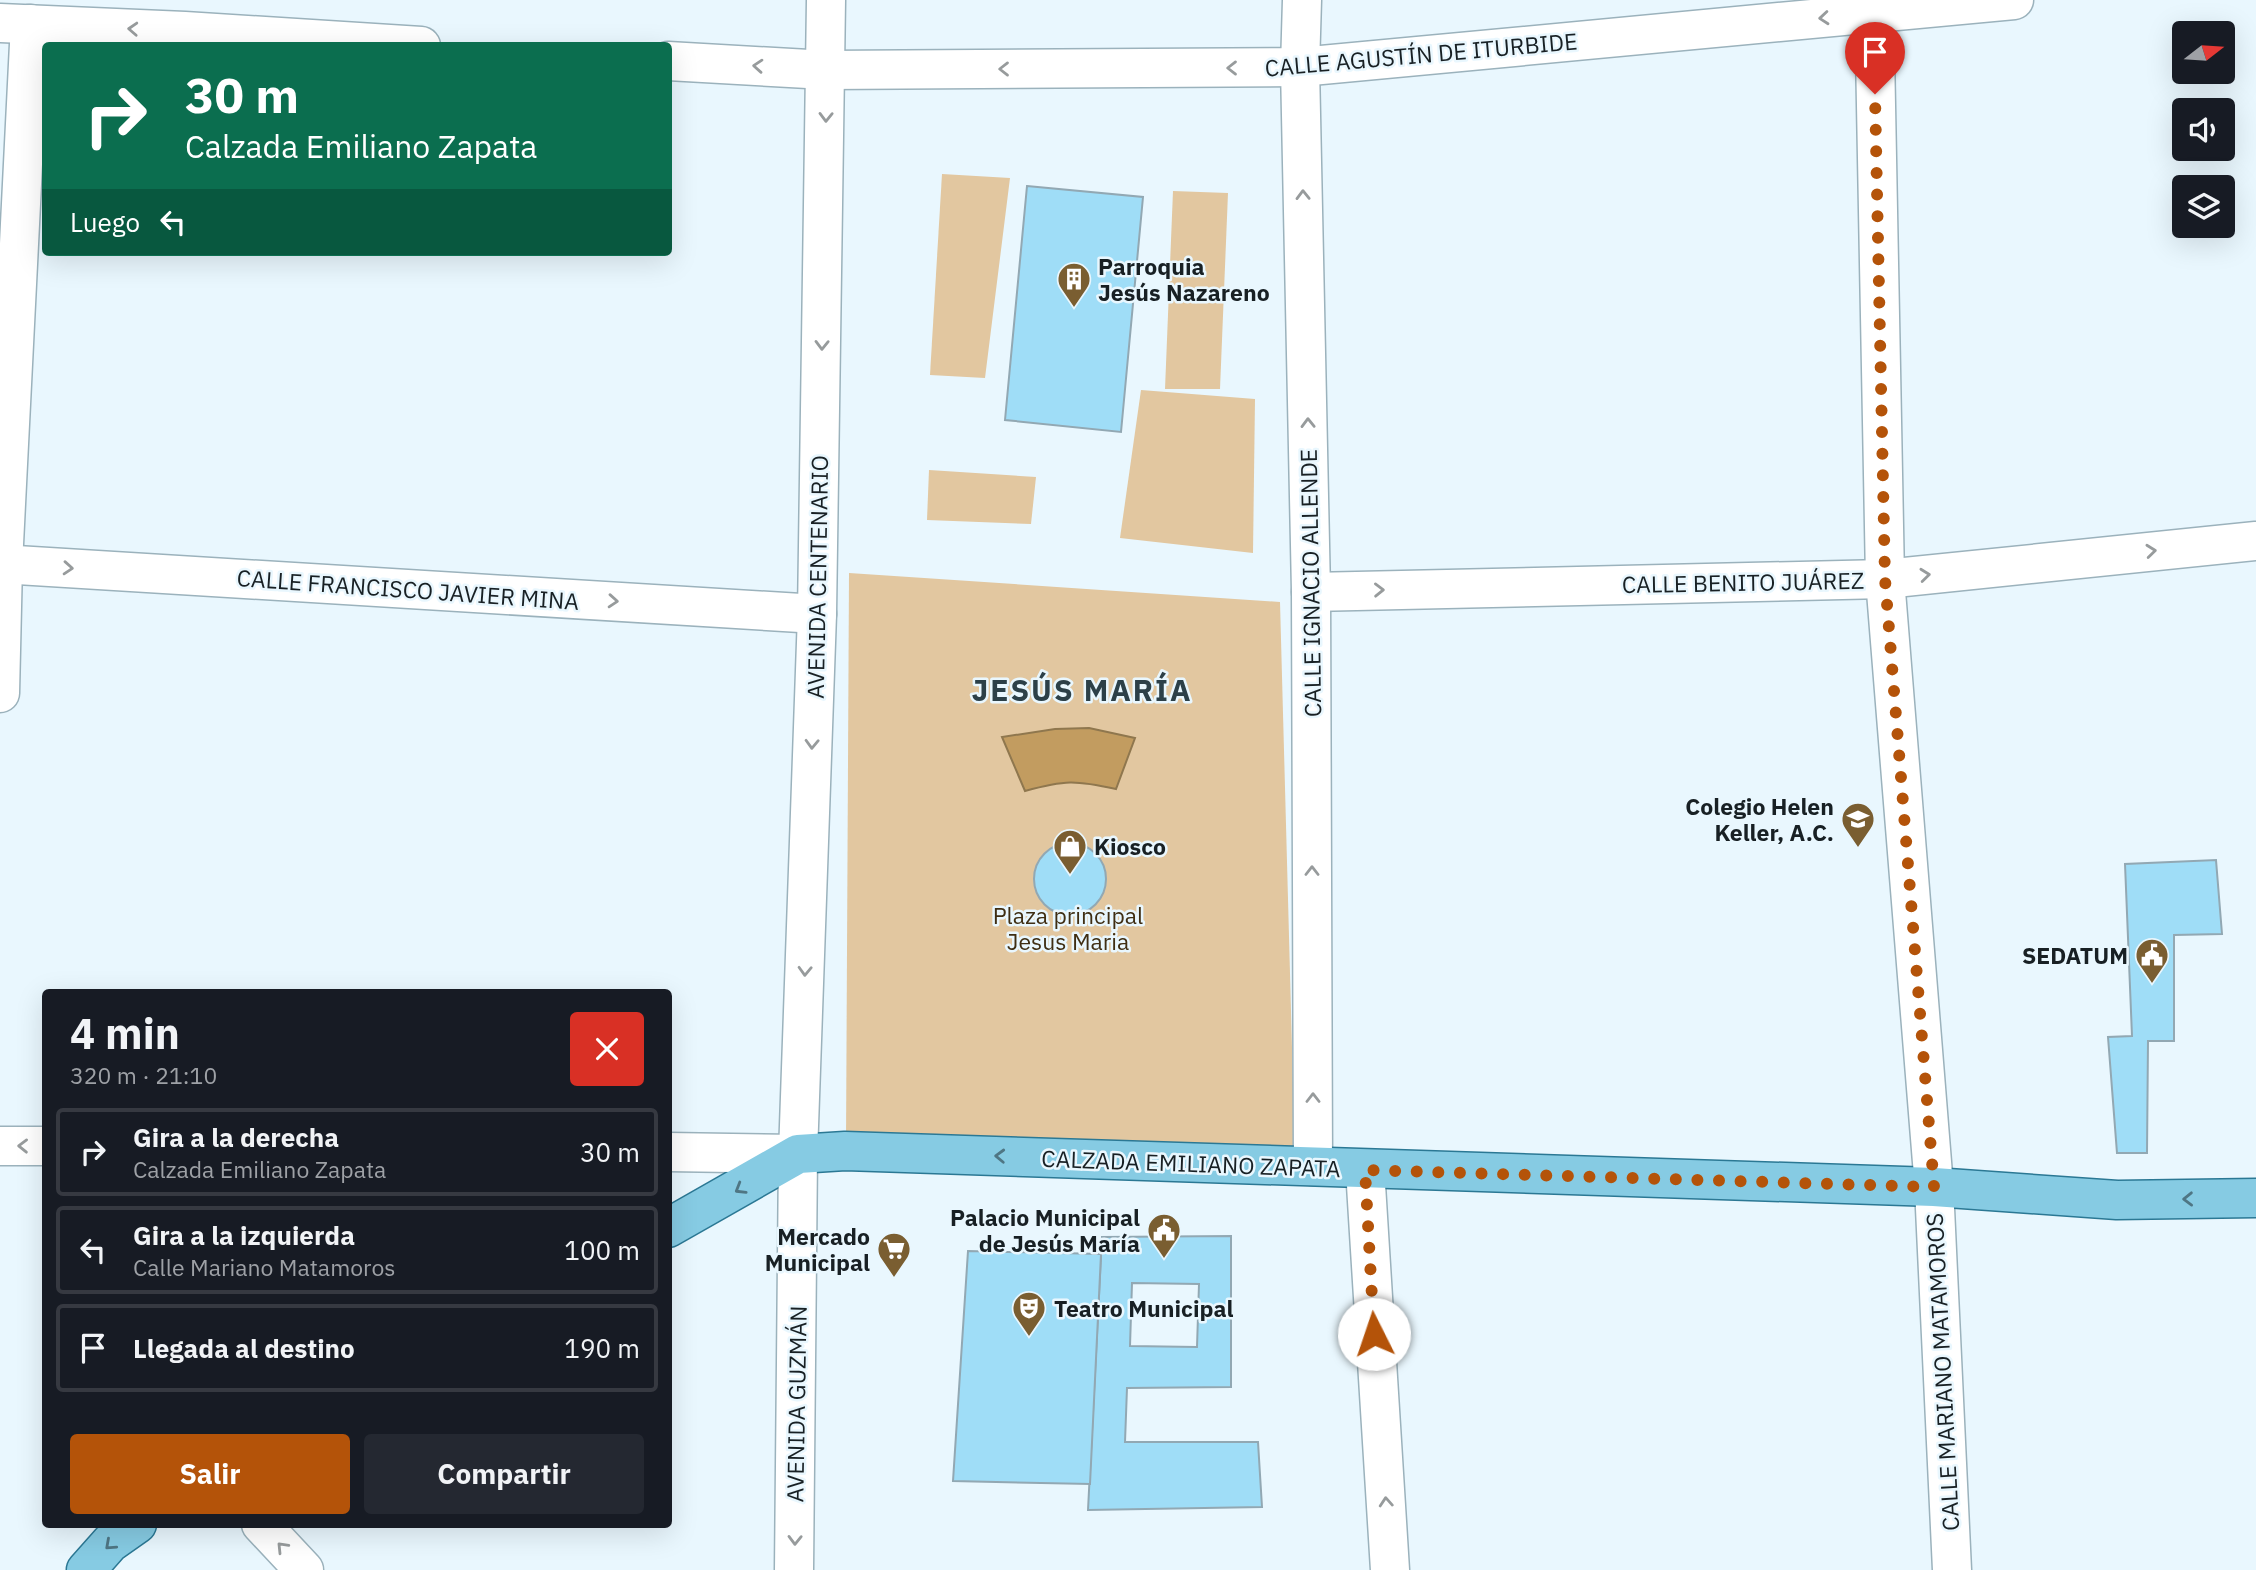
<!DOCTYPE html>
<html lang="es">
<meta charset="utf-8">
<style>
body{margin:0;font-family:"IBM Plex Sans",sans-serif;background:#242831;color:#f1f3f6;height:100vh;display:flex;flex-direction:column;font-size:26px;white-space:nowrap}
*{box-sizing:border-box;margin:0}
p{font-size:23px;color:#9ea1a6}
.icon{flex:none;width:38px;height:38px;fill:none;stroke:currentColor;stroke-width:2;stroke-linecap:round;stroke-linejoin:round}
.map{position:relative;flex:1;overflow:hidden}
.details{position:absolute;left:42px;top:989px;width:630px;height:539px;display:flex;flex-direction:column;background:#171b24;border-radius:7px;box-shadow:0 7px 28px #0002}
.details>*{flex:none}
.banner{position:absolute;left:42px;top:42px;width:630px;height:214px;border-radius:7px;box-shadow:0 7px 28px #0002;background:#0b6e4f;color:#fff;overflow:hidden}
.needle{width:46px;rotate:73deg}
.tools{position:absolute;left:2172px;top:21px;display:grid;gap:14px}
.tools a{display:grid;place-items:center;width:63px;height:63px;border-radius:7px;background:#171b24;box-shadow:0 7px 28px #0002;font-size:35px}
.pin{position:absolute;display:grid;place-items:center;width:60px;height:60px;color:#fff;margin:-72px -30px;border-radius:50% 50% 50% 0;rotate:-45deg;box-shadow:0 0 7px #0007}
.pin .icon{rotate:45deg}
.me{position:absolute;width:77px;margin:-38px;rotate:356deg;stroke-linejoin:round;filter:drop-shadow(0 0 5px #0008)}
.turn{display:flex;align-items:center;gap:24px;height:147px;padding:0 28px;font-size:32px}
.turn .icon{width:91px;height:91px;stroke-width:2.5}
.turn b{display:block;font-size:49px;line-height:60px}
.then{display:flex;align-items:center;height:66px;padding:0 28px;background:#0003;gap:14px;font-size:26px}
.round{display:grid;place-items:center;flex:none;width:74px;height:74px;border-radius:7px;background:#242831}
.summary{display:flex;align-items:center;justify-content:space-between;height:119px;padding:0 28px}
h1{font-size:42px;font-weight:800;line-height:52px}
.button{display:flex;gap:14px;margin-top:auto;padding:14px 28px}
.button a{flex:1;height:80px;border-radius:7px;background:#b45309;color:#fff;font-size:28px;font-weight:800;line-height:80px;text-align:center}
.button a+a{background:#242831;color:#f1f3f6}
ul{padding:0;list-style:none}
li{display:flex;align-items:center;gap:21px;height:88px;margin:0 14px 10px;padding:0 14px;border:4px solid #363941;border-radius:7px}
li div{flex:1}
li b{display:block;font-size:26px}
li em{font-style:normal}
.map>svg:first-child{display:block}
</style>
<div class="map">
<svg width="2256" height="1570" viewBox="0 0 2256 1570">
<rect width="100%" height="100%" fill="#e9f7fe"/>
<g fill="#e2c7a0">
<path d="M 942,174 L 1010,178 L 985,378 L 930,375 Z"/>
<path d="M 1173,191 L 1228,193 L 1220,389 L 1165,389 Z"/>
<path d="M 1141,390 L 1255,399 L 1253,553 L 1120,538 Z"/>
<path d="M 929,470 L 1036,477 L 1031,524 L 927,520 Z"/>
<path d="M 849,573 L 1280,602 L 1295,1159 L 846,1143 Z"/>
</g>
<path fill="#c29c60" stroke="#8f774e" stroke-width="2" d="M 1089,728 L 1135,738 L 1116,789 C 1075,780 1065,780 1025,791 L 1002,737 L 1055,729 Z"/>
<g fill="#9fddf7" stroke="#92a8b3" stroke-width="2" fill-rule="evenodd">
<path d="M 1027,186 L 1143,197 L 1121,432 L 1005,420 Z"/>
<circle cx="1070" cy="879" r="36"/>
<path d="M 2216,860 L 2222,934 L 2174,935 L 2174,1041 L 2148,1041 L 2147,1153 L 2117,1153 L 2108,1037 L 2132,1036 L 2125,864 Z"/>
<path d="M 1231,1236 L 1231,1387 L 1127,1388 L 1125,1442 L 1258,1442 L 1262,1507 L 1088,1510 L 1102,1237 ZM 1132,1283 L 1199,1284 L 1197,1347 L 1130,1346 Z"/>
<path d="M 968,1251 L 1101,1254 L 1090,1484 L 953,1481 Z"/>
</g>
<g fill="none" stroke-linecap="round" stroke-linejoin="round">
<defs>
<g id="minor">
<path d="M 1302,0 L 1300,67 L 1311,592 L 1313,1166"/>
<path d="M 1874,0 L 1885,579 L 1934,1187 L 1952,1570"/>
<path d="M 0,23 L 185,31 L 421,46"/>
<path d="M 668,61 L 826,70 L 1300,67 L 2014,0"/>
<path d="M 0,564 L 817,614"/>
<path d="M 1311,592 L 1885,579 L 2256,541"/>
<path d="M 0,693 L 3,564 L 30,24"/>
<path d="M 0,1146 L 46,1146"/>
<path d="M 668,1152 L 798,1154"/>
<path d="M 1365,1169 L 1390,1570"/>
<path d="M 261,1524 L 304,1570"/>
<path d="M 794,1570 L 798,1154 L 817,614 L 826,0"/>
</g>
<g id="major">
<path d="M 668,1228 L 798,1154 L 845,1151 L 1934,1187 L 2117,1200 L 2256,1198"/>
<path d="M 86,1570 L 110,1543 L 137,1524"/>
</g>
</defs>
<use href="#minor" stroke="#9bb2bc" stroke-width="41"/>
<use href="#major" stroke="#2b7894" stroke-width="41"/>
<use href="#minor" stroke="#fff" stroke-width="38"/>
<use href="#major" stroke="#86cbe3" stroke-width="38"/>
</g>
<defs><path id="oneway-chevron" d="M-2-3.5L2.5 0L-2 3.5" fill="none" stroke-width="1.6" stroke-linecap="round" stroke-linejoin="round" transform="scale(1.75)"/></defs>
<g stroke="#979b9c">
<use href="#oneway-chevron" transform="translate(1824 18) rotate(175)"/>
<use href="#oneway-chevron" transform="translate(133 29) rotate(-177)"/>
<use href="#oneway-chevron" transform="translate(758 66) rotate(-176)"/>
<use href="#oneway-chevron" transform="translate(1232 68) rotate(180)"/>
<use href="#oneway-chevron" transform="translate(1004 69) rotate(180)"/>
<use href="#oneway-chevron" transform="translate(826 117) rotate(91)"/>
<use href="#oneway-chevron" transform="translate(1303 195) rotate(-91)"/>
<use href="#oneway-chevron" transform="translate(822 345) rotate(91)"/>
<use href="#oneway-chevron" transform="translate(1308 423) rotate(-91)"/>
<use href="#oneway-chevron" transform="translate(2151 551) rotate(-6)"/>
<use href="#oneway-chevron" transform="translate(68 568) rotate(4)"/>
<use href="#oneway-chevron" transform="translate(1925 575) rotate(-6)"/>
<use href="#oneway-chevron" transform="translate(1379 590) rotate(-1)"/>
<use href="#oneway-chevron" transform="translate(613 601) rotate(4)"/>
<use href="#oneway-chevron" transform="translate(812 744) rotate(92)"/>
<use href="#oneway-chevron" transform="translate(1312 871) rotate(-90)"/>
<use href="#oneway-chevron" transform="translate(805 971) rotate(92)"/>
<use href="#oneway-chevron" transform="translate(1313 1098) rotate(-90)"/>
<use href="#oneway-chevron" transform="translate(23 1146) rotate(-179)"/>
<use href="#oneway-chevron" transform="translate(1386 1502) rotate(-94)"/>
<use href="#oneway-chevron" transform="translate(795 1540) rotate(91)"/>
<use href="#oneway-chevron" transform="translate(282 1547) rotate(-134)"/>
</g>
<g stroke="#4f7684">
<use href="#oneway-chevron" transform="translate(1000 1156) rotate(-178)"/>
<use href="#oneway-chevron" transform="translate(740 1189) rotate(149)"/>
<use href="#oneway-chevron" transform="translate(2188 1199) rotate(179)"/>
<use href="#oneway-chevron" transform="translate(110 1545) rotate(138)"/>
</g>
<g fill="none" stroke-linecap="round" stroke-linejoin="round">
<path stroke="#b45309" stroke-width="12" stroke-dasharray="0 21.6" d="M 1374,1334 L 1365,1170 L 1934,1187 L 1885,579 L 1875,94"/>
</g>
<defs>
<symbol id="building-pin" viewBox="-11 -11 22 30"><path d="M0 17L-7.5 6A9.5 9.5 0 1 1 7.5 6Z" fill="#7a5e31" stroke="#e9f7fe"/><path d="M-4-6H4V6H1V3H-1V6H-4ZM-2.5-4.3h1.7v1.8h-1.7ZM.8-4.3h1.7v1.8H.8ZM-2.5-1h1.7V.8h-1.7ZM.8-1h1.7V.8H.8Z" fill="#fff"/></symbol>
<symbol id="university-pin" viewBox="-11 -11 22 30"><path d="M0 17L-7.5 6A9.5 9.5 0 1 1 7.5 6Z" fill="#7a5e31" stroke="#e9f7fe"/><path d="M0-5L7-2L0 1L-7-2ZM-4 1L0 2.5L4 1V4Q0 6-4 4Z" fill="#fff"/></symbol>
<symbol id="shop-pin" viewBox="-11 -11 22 30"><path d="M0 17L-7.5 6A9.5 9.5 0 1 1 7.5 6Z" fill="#7a5e31" stroke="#e9f7fe"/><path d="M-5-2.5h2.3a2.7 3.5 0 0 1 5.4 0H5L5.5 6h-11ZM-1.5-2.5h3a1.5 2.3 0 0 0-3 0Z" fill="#fff"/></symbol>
<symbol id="civic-pin" viewBox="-11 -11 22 30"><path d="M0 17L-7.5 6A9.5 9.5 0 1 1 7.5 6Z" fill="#7a5e31" stroke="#e9f7fe"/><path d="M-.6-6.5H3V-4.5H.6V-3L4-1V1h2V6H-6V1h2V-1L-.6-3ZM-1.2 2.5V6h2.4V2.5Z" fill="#fff"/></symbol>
<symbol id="supermarket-pin" viewBox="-11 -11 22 30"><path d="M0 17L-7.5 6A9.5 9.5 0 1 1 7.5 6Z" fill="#7a5e31" stroke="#e9f7fe"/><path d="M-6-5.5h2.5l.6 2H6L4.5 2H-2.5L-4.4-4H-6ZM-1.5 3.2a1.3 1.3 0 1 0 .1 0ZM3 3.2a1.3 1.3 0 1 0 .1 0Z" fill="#fff"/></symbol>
<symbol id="theatre-pin" viewBox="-11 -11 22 30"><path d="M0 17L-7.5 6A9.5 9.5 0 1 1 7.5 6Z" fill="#7a5e31" stroke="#e9f7fe"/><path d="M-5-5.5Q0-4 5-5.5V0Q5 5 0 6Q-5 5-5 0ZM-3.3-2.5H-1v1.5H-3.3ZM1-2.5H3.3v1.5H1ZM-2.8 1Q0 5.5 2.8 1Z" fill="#fff"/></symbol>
</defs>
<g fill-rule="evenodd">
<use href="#building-pin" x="1055" y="260" width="38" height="52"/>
<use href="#university-pin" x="1839" y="800" width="38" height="52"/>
<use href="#shop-pin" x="1051" y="827" width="38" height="52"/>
<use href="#civic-pin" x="2133" y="936" width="38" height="52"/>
<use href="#civic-pin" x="1145" y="1211" width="38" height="52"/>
<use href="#supermarket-pin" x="875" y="1230" width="38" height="52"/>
<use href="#theatre-pin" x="1010" y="1289" width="38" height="52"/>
</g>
<g text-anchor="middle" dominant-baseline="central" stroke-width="5" stroke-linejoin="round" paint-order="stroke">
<g font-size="23" fill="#182024" stroke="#e9f7fe">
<text transform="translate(1421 54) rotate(-5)">CALLE AGUSTÍN DE ITURBIDE</text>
<text transform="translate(817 577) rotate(-89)">AVENIDA CENTENARIO</text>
<text transform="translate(1743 582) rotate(-1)">CALLE BENITO JUÁREZ</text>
<text transform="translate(1310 583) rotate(-91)">CALLE IGNACIO ALLENDE</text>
<text transform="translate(408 589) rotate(4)">CALLE FRANCISCO JAVIER MINA</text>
<text transform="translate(1191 1163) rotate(2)">CALZADA EMILIANO ZAPATA</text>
<text transform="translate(1942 1372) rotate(-93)">CALLE MARIANO MATAMOROS</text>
<text transform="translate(796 1404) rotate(-89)">AVENIDA GUZMÁN</text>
</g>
<g font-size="23" font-weight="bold" fill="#182024" stroke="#e9f7fe" text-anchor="end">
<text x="1098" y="266" text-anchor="start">Parroquia<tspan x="1098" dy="26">Jesús Nazareno</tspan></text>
<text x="1834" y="806">Colegio Helen<tspan x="1834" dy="26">Keller, A.C.</tspan></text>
<text x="1094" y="846" text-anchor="start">Kiosco</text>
<text x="2128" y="955">SEDATUM</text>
<text x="1140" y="1217">Palacio Municipal<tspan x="1140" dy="26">de Jesús María</tspan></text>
<text x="870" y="1236">Mercado<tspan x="870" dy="26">Municipal</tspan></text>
<text x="1054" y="1308" text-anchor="start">Teatro Municipal</text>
</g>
<g font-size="23" fill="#3f2e13" stroke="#e9f7fe">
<text x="1068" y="915">Plaza principal<tspan x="1068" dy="26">Jesus Maria</tspan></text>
</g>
<g font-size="30" font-weight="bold" letter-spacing="2" fill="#2c4048" stroke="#e9f7fe">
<text x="1082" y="689">JESÚS MARÍA</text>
</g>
</g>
</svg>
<div class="tools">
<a><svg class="needle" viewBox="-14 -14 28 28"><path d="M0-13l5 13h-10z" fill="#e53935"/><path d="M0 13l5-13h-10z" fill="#9ea1a6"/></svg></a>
<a><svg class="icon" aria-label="sound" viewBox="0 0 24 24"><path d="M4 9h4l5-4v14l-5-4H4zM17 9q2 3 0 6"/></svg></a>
<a><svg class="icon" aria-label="layers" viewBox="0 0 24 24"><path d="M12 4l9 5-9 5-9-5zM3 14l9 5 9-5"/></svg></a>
</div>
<div class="pin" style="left:1875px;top:94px;background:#d93025"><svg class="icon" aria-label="arrive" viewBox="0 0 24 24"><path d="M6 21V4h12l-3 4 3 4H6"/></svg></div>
<svg class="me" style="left:1374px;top:1334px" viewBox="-20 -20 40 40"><circle r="19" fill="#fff"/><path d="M0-13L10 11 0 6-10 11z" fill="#b45309"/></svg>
<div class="banner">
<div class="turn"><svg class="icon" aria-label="right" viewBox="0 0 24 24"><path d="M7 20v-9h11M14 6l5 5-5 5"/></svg><div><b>30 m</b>Calzada Emiliano Zapata</div></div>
<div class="then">Luego<svg class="icon" aria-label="left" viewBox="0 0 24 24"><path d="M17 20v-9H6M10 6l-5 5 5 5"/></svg></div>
</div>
<section class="details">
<div class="summary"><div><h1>4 min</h1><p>320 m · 21:10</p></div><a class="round" style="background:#d93025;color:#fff"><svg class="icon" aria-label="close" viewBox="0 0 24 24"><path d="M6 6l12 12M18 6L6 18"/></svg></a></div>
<ul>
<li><svg class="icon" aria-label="right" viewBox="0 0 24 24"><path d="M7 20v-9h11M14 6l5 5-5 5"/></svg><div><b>Gira a la derecha</b><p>Calzada Emiliano Zapata</p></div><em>30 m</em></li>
<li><svg class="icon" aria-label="left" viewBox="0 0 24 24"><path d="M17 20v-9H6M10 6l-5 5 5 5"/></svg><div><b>Gira a la izquierda</b><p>Calle Mariano Matamoros</p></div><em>100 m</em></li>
<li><svg class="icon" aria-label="arrive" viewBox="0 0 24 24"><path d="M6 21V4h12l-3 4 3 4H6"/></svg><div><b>Llegada al destino</b></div><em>190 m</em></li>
</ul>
<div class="button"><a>Salir</a><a>Compartir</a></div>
</section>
</div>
